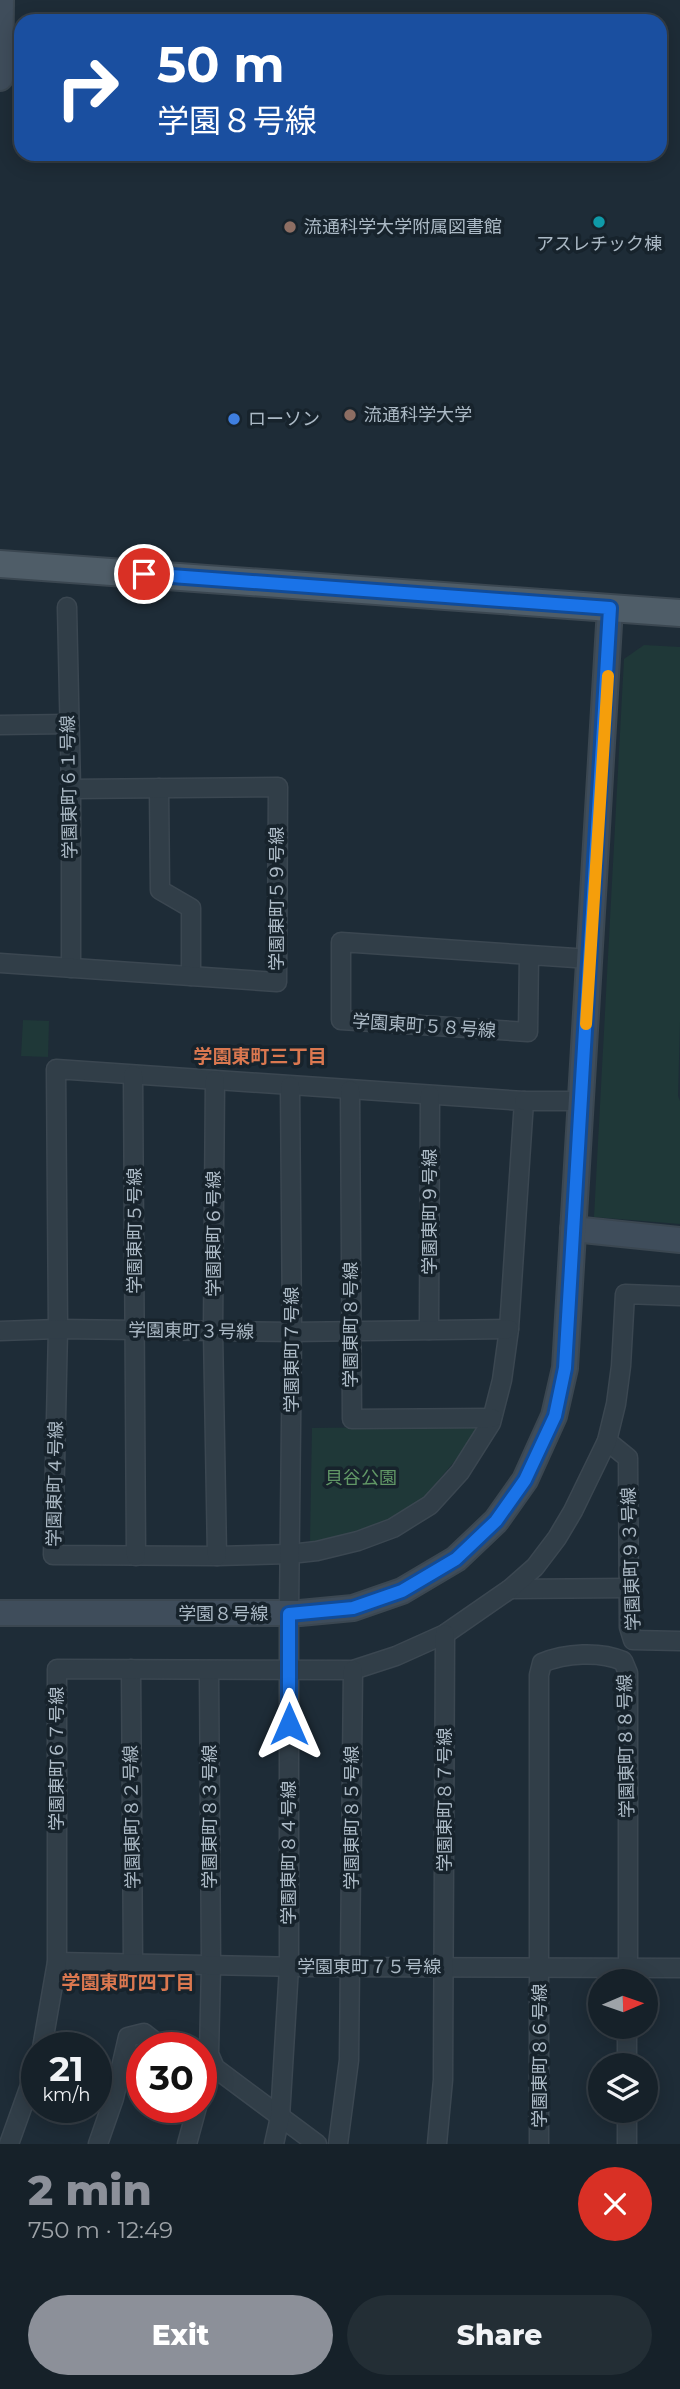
<!DOCTYPE html>
<meta charset="utf-8">
<style>
body{margin:0;font-family:Montserrat,"Noto Sans JP",sans-serif;background:#232e35;color:#f1f3f6;height:100vh;display:flex;flex-direction:column;font-size:26px;white-space:nowrap}
*{box-sizing:border-box;margin:0}
p{font-size:23px;color:#9ea3a8}
.icon{flex:none;width:38px;height:38px;fill:none;stroke:currentColor;stroke-width:2;stroke-linecap:round;stroke-linejoin:round}
.map{position:relative;height:2144px;overflow:hidden}
.side{display:flex;flex-direction:column;background:#162129;flex:1}
.side>*{flex:none}
.top-card{position:absolute;left:14px;top:14px;width:653px;height:147px;border-radius:21px;box-shadow:0 4px 18px #0003,0 0 0 2px #353e46;background:#1a4fa0;color:#fff;overflow:hidden}
.needle{width:46px;rotate:88deg}
.fabs{position:absolute;left:588px;top:1969px;display:grid;gap:14px}
.fabs a{display:grid;place-items:center;width:70px;height:70px;border-radius:50%;background:#162129;box-shadow:0 4px 18px #0003,0 0 0 2px #353e46;font-size:35px}
.speed{position:absolute;left:21px;top:2032px;display:flex;gap:14px;font-size:35px;font-weight:700;text-align:center}
.speed>*{display:grid;place-content:center;width:91px;height:91px;border-radius:50%;background:#162129;box-shadow:0 4px 18px #0003,0 0 0 2px #353e46;line-height:1}
.speed small{font-size:18px;font-weight:400}
.speed .limit{border:10px solid #d22;background:#fff;color:#111}
.pin{position:absolute;display:grid;place-items:center;width:60px;height:60px;color:#fff;margin:-30px;border:4px solid #fff;border-radius:50%;box-shadow:0 2px 7px #0007}
.me{position:absolute;width:77px;margin:-38px;rotate:0deg;stroke-linejoin:round;filter:drop-shadow(0 0 5px #0008)}
.turn{display:flex;align-items:center;gap:24px;height:147px;padding:0 28px;font-size:32px}
.turn .icon{width:91px;height:91px;stroke-width:2.5}
.turn b{display:block;font-size:49px;line-height:60px}
.round{display:grid;place-items:center;flex:none;width:74px;height:74px;border-radius:37px;background:#232e35}
.head{display:flex;align-items:center;justify-content:space-between;height:119px;padding:0 28px}
h1{font-size:42px;font-weight:800;line-height:52px;color:#8c9099}
.button{display:flex;gap:14px;margin-top:auto;padding:14px 28px}
.button a{flex:1;height:80px;border-radius:42px;background:#8c9099;color:#fff;font-size:28px;font-weight:800;line-height:80px;text-align:center}
.button a+a{background:#232e35;color:#f1f3f6}
.map>svg:first-child{display:block}
</style>
<div class="map">
<svg width="680" height="2144" viewBox="0 0 680 2144">
<rect width="100%" height="100%" fill="#1e2c37"/>
<g fill="#1f3838">
<path d="M 644,645 L 680,647 L 680,1022 L 678,1096 L 680,1101 L 680,1224 L 594,1217 L 624,659 Z"/>
<path d="M 23,1020 L 49,1021 L 48,1057 L 21,1056 Z"/>
<path d="M 478,1426 L 464,1450 L 421,1501 L 385,1521 L 354,1534 L 310,1543 L 312,1428 Z"/>
</g>
<g fill="none" stroke-linecap="round" stroke-linejoin="round">
<defs>
<g id="street">
<path d="M 67,607 L 71,789 L 71,968"/>
<path d="M 0,725 L 68,724"/>
<path d="M 159,788 L 160,890 L 191,908 L 191,976"/>
<path d="M 529,955 L 528,1032 L 341,1020 L 341,942 L 590,959"/>
<path d="M 0,963 L 277,982 L 278,787 L 71,789"/>
<path d="M 56,1069 L 524,1101 L 509,1329 L 502,1380 L 491,1423 L 460,1472 L 430,1505 L 393,1528 L 358,1541 L 317,1551 L 290,1554 L 217,1556 L 53,1555 L 58,1329 Z"/>
<path d="M 133,1075 L 136,1556"/>
<path d="M 215,1080 L 213,1331 L 217,1556"/>
<path d="M 350,1090 L 352,1419 L 492,1418"/>
<path d="M 524,1101 L 581,1101"/>
<path d="M 429,1330 L 430,1095"/>
<path d="M 0,1331 L 58,1329 L 292,1332 L 509,1329"/>
<path d="M 607,1441 L 628,1458 L 629,1627 L 633,1640 L 680,1641"/>
<path d="M 510,1589 L 629,1588"/>
<path d="M 131,1669 L 133,1964"/>
<path d="M 209,1670 L 211,1965 L 209,2054 L 215,2068 L 317,2144"/>
<path d="M 57,1962 L 302,1967 L 680,1968"/>
<path d="M 42,2048 L 57,1962 L 57,1669 L 353,1670 L 396,1656 L 445,1634 L 510,1589 L 535,1567 L 557,1538 L 573,1511 L 607,1441 L 616,1404 L 621,1366 L 625,1294 L 680,1296"/>
<path d="M 627,2065 L 627,2026"/>
<path d="M 201,2089 L 201,2090"/>
<path d="M 9,2144 L 37,2066"/>
<path d="M 98,2144 L 114,2098 L 128,2037 L 144,2033 L 163,2048"/>
<path d="M 187,2144 L 197,2107"/>
<path d="M 274,2144 L 280,2117 L 289,1967 L 289,1613 L 292,1332 L 290,1086"/>
<path d="M 338,2144 L 349,2060 L 353,1670"/>
<path d="M 437,2144 L 443,2080 L 445,1634"/>
<path d="M 539,2144 L 539,1675 L 542,1663 C 565,1653 600,1651 623,1661 L 628,1673 L 628,1981"/>
<path d="M 627,2144 L 627,2110"/>
</g>
<g id="secondary">
<path d="M 0,78 L 1,0"/>
<path d="M 573,1229 L 680,1240"/>
<path d="M 0,1613 L 300,1613 L 353,1608 L 402,1591 L 456,1559 L 496,1521 L 525,1480 L 554,1416 L 565,1368 L 610,608"/>
</g>
<path id="primary" d="M 0,564 L 680,613"/>
</defs>
<use href="#street" stroke="#3b4751" stroke-width="21"/>
<use href="#secondary" stroke="#3b4751" stroke-width="28"/>
<use href="#primary" stroke="#3b4751" stroke-width="30"/>
<use href="#street" stroke="#313e48" stroke-width="18"/>
<use href="#secondary" stroke="#3f4d5b" stroke-width="24"/>
<use href="#primary" stroke="#4f5d68" stroke-width="26"/>
</g>
<g fill="none" stroke-linecap="round" stroke-linejoin="round">
<defs>
<path id="route" d="M 144,574 L 610,608 L 565,1368 L 555,1416 L 525,1480 L 496,1521 L 456,1559 L 402,1591 L 353,1608 L 289,1614 L 289,1724"/>
</defs>
<use href="#route" stroke="#114b97" stroke-width="18"/>
<use href="#route" stroke="#1a73e8" stroke-width="12"/>
<path stroke="#f59e0b" stroke-width="12" d="M 586,1024 L 608,676"/>
</g>
<circle fill="#0f9aa8" stroke="#17232c" stroke-width="2.5" cx="599" cy="222" r="7"/>
<g fill="#8d6e63" stroke="#17232c" stroke-width="2.5">
<circle cx="290" cy="227" r="7"/>
<circle cx="350" cy="415" r="7"/>
</g>
<circle fill="#3f7fe0" stroke="#17232c" stroke-width="2.5" cx="234" cy="419" r="7"/>
<g text-anchor="middle" dominant-baseline="central" stroke-width="7" stroke-linejoin="round" paint-order="stroke">
<g font-size="18" fill="#abb9c5" stroke="#17232c" text-anchor="start">
<text x="304" y="227">流通科学大学附属図書館</text>
<text x="599" y="244" text-anchor="middle">アスレチック棟</text>
<text x="364" y="415">流通科学大学</text>
<text x="248" y="419">ローソン</text>
</g>
<g font-size="18" fill="#abb9c5" stroke="#17232c">
<text transform="translate(69 787) rotate(-91)">学園東町６１号線</text>
<text transform="translate(277 899) rotate(-90)">学園東町５９号線</text>
<text transform="translate(424 1026) rotate(4)">学園東町５８号線</text>
<text transform="translate(430 1212) rotate(-90)">学園東町９号線</text>
<text transform="translate(135 1231) rotate(-90)">学園東町５号線</text>
<text transform="translate(214 1234) rotate(-90)">学園東町６号線</text>
<text transform="translate(351 1325) rotate(-90)">学園東町８号線</text>
<text transform="translate(191 1331) rotate(1)">学園東町３号線</text>
<text transform="translate(292 1350) rotate(-90)">学園東町７号線</text>
<text transform="translate(55 1484) rotate(-89)">学園東町４号線</text>
<text transform="translate(631 1559) rotate(-92)">学園東町９３号線</text>
<text x="223" y="1614">学園８号線</text>
<text transform="translate(626 1746) rotate(-91)">学園東町８８号線</text>
<text transform="translate(57 1759) rotate(-90)">学園東町６７号線</text>
<text transform="translate(445 1800) rotate(-90)">学園東町８７号線</text>
<text transform="translate(132 1817) rotate(-91)">学園東町８２号線</text>
<text transform="translate(210 1817) rotate(-90)">学園東町８３号線</text>
<text transform="translate(352 1818) rotate(-90)">学園東町８５号線</text>
<text transform="translate(289 1853) rotate(-90)">学園東町８４号線</text>
<text x="369" y="1967">学園東町７５号線</text>
<text transform="translate(540 2056) rotate(-90)">学園東町８６号線</text>
</g>
<g font-size="18" fill="#619766" stroke="#17232c">
<text x="361" y="1478">貝谷公園</text>
</g>
<g font-size="19" font-weight="bold" fill="#db7850" stroke="#17232c">
<text x="260" y="1056">学園東町三丁目</text>
<text x="128" y="1982">学園東町四丁目</text>
</g>
</g>
</svg>
<div class="fabs">
<a><svg class="needle" viewBox="-14 -14 28 28"><path d="M0-13l5 13h-10z" fill="#e53935"/><path d="M0 13l5-13h-10z" fill="#9ea3a8"/></svg></a>
<a><svg class="icon" aria-label="layers" viewBox="0 0 24 24"><path d="M12 4l9 5-9 5-9-5zM3 14l9 5 9-5"/></svg></a>
</div>
<div class="speed"><div>21<small>km/h</small></div><div class="limit">30</div></div>
<div class="pin" style="left:144px;top:574px;background:#d93025"><svg class="icon" aria-label="arrive" viewBox="0 0 24 24"><path d="M6 21V4h12l-3 4 3 4H6"/></svg></div>
<svg class="me" style="left:289px;top:1724px" viewBox="-20 -20 40 40"><path d="M0-17L14 15 0 8-14 15z" fill="#1a73e8" stroke="#fff" stroke-width="4"/></svg>
<div class="top-card">
<div class="turn"><svg class="icon" aria-label="right" viewBox="0 0 24 24"><path d="M7 20v-9h11M14 6l5 5-5 5"/></svg><div><b>50 m</b>学園８号線</div></div>
</div>
</div>
<section class="side">
<div class="head"><div><h1>2 min</h1><p>750 m · 12:49</p></div><a class="round" style="background:#d93025;color:#fff"><svg class="icon" aria-label="close" viewBox="0 0 24 24"><path d="M6 6l12 12M18 6L6 18"/></svg></a></div>
<div class="button"><a>Exit</a><a>Share</a></div>
</section>
